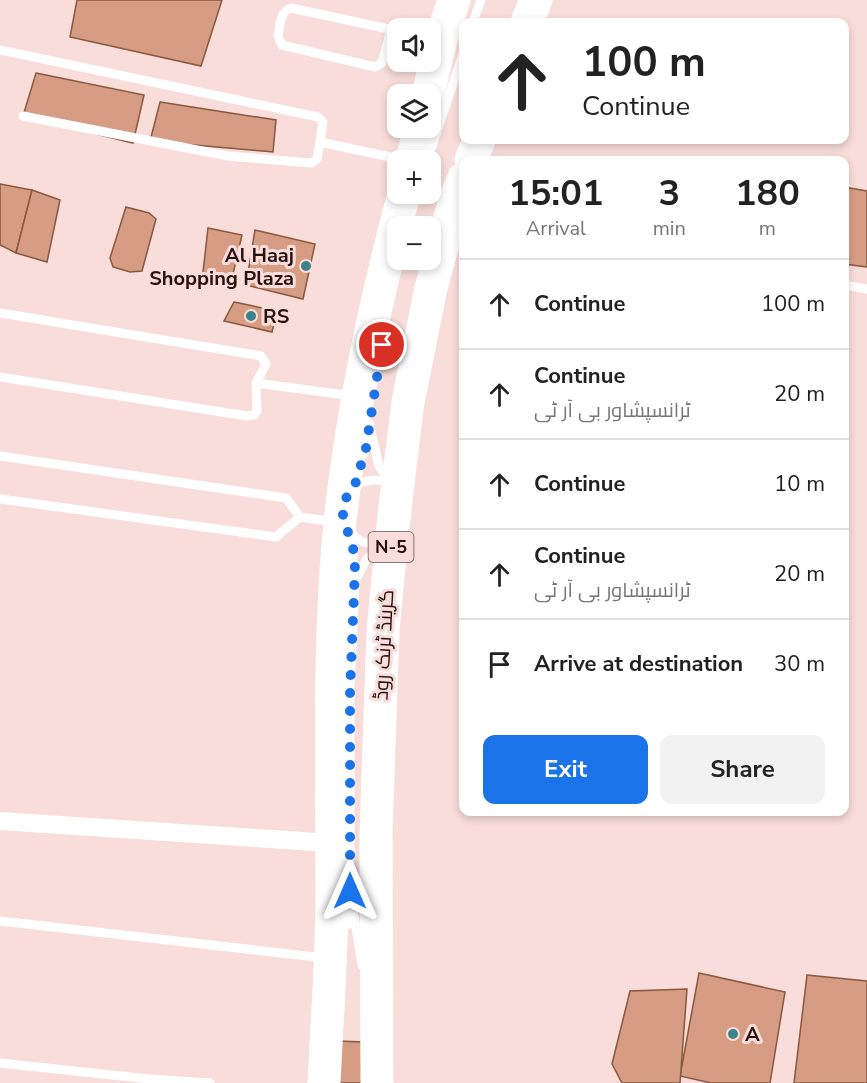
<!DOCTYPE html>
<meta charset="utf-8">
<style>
body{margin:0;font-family:"Nunito Sans",Cairo,sans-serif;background:#f2f2f2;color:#222;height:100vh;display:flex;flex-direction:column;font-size:22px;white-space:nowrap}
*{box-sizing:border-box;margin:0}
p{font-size:20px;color:#767676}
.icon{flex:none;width:33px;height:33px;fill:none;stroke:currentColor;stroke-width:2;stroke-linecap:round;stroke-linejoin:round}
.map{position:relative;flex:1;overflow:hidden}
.panel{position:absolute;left:459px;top:156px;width:390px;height:660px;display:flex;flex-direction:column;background:#fff;border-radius:12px;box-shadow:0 3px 9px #0003}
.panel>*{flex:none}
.hud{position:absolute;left:459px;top:18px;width:390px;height:126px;border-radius:12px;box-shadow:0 3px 9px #0003;background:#fff;color:#222;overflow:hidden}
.buttons{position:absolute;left:387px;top:18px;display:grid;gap:12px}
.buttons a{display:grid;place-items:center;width:54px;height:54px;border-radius:12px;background:#fff;box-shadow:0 3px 9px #0003;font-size:30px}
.pin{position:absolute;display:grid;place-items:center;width:51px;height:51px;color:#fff;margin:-26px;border:3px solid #fff;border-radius:50%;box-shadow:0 2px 6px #0007}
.me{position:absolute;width:66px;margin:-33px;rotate:0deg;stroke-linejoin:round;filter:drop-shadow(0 0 4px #0008)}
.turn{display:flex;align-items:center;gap:21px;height:126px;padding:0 24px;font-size:27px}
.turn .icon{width:78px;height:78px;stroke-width:2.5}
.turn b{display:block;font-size:42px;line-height:51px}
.eta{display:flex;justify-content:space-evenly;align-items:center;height:102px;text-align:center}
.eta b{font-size:36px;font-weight:700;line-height:42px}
.action{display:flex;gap:12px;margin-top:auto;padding:12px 24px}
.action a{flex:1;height:69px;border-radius:12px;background:#1a73e8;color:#fff;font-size:24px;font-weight:700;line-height:69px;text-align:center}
.action a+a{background:#f2f2f2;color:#222}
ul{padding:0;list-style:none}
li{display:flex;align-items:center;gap:18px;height:90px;padding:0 24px;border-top:2px solid #e0e0e0}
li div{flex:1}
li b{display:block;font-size:22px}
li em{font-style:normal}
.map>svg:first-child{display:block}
</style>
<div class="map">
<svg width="867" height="1083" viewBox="0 0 867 1083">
<rect width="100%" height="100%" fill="#f9ddda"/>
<g fill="#d69d84" stroke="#8a573f" stroke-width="1.5">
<path d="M 77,0 L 222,0 L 201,66 L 70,37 Z"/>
<path d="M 36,73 L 144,95 L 133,143 L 23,116 Z"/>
<path d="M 160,102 L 276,120 L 273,152 L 150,141 Z"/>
<path d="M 0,184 L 32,190 L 16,253 L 0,245 Z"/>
<path d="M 844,187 L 867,191 L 867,267 L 844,264 Z"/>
<path d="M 32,190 L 60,200 L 47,262 L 16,253 Z"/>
<path d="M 126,207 L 149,213 L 156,219 L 142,271 L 130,272 L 113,267 L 110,258 Z"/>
<path d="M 208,228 L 242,235 L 230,287 L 202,281 Z"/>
<path d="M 255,230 L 315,244 L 303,299 L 246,285 Z"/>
<path d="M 234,302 L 277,311 L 272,332 L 224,321 Z"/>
<path d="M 699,973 L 785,992 L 770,1083 L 711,1083 L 680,1076 Z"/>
<path d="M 807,975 L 867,981 L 867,1083 L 794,1083 Z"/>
<path d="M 687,989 L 680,1083 L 622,1083 L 612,1064 L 630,991 Z"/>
<path d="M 337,1041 L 364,1042 L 363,1083 L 335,1083 Z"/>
</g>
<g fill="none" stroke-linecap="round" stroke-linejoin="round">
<g stroke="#fff" stroke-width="9">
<path d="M 473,22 L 481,0"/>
<path d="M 391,30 L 382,63 L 375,67 L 282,45 L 278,36 C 280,26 280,11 291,8 L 398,31"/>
<path d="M 0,50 L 318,117 L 323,122 L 320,142 L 404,160"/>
<path d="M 23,116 L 228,156 L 311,163 L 317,159 L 320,142"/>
<path d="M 429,155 L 464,51"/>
<path d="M 844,285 L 867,289"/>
<path d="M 0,313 L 261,356 L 266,364 L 256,383 L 257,411 L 254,415 L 247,416 L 0,377"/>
<path d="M 256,383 L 353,396"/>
<path d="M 371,432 L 379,466 L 389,481"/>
<path d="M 364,454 L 370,424"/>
<path d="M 0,456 L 286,498 L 300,517 L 335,522"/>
<circle cx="375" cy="512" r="32"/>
<path d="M 0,499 L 276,537 L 300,517"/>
<path d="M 357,577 L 366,560 L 383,544"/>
<path d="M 350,891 L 350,692 L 355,583 L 352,546"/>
<path d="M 0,921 L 325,958"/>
<path d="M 347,925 L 350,891 L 362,965"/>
<path d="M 0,1063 L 149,1079 L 210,1083"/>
</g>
<path stroke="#fff" stroke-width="18" d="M 0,821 L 331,843"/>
<g stroke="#fff" stroke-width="33">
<path d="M 527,22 L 536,0"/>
<path d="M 428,94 L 441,40 L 454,0"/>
<path d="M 412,160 L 420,128"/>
<path d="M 471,160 L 479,140"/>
<path d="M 324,1083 C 327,1020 332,956 332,893 C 332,770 328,645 340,522 C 352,411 375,301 404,194"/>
<path d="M 377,1083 L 376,834 L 383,630 L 394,516 L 408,402 L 431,288 L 455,199 L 464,178"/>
</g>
</g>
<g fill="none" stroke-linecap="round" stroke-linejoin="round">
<path stroke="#1a73e8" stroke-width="10" stroke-dasharray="0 18" d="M 350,891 L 350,692 L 355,569 L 354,552 L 343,516 L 343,506 L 347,496 L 354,488 L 366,448 L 382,345"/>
</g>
<g fill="#3c838b" stroke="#f9ddda" stroke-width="2">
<circle cx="306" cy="266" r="6"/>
<circle cx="251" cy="316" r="6"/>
<circle cx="733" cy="1034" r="6"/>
</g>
<g text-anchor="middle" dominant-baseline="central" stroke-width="6" stroke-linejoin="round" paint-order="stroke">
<rect fill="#f9ddda" stroke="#674e4c" stroke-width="1.5" x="368.5" y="532" width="45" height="30" rx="4.5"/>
<g font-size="18" font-weight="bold" fill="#28110f">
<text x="391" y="547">N-5</text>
</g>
<g font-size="20" font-weight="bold" fill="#28110f" stroke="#f9ddda" text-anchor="start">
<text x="294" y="255" text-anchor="end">Al Haaj<tspan x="294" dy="23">Shopping Plaza</tspan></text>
<text x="263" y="316">RS</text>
<text x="745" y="1034">A</text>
</g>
<g font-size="20" fill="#28110f" stroke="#f9ddda">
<text transform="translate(384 645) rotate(-87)">گرینڈ ٹرنک روڈ</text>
</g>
</g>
</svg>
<div class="buttons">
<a><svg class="icon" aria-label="sound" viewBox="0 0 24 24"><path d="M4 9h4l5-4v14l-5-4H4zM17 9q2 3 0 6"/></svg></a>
<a><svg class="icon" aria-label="layers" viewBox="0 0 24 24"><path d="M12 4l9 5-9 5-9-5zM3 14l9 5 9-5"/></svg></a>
<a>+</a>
<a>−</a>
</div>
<div class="pin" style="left:382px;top:345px;background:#d93025"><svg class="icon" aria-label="arrive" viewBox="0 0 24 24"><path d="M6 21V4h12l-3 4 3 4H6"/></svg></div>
<svg class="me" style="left:350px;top:891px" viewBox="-20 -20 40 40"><path d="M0-17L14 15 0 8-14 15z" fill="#1a73e8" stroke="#fff" stroke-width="4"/></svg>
<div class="hud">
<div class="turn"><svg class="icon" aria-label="ahead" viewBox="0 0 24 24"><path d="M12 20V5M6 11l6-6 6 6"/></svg><div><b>100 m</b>Continue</div></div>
</div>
<section class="panel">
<div class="eta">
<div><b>15:01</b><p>Arrival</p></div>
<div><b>3</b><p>min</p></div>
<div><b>180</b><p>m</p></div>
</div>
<ul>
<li><svg class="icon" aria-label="ahead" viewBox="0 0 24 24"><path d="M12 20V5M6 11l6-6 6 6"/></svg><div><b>Continue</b></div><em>100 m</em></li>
<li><svg class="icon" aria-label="ahead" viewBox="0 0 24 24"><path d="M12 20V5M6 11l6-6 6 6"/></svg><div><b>Continue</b><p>ٹرانسپشاور بی آر ٹی</p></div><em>20 m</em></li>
<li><svg class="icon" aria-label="ahead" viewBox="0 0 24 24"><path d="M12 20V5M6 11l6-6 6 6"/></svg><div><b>Continue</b></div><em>10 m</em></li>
<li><svg class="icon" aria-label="ahead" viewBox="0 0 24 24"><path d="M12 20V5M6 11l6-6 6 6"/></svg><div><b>Continue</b><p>ٹرانسپشاور بی آر ٹی</p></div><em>20 m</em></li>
<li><svg class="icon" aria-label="arrive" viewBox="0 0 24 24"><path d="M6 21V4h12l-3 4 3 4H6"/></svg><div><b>Arrive at destination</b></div><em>30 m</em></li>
</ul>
<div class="action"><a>Exit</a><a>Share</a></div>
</section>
</div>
